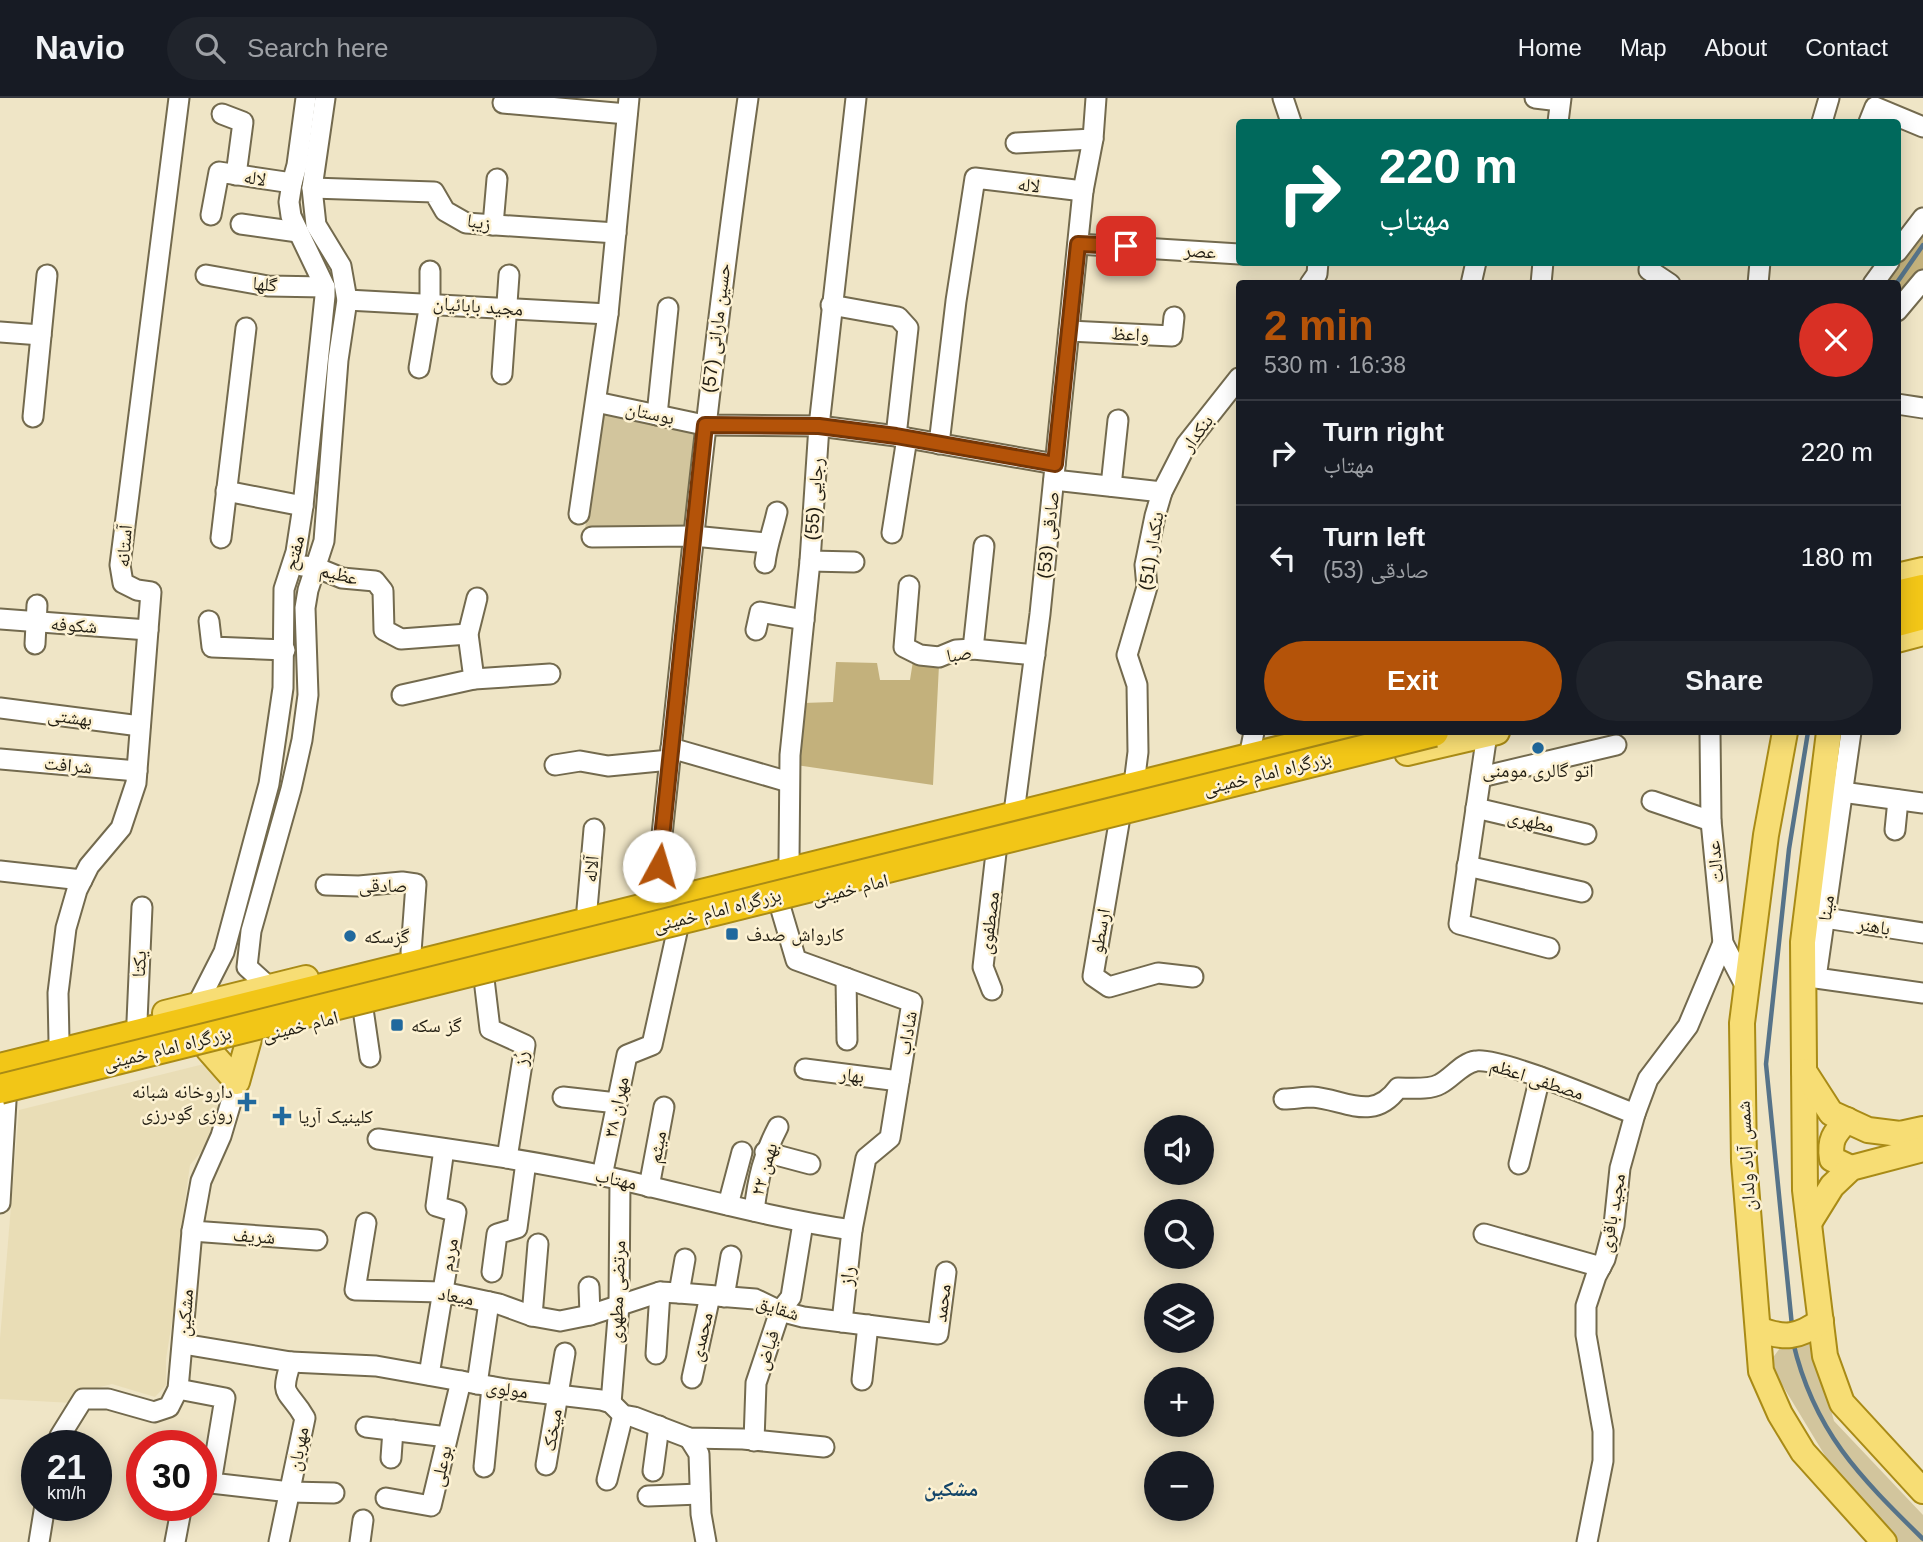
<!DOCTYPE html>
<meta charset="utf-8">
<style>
body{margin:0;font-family:Arial,"Noto Naskh Arabic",sans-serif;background:#20242c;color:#f1f3f6;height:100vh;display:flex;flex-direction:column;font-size:26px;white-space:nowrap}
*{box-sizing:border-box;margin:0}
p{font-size:23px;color:#9ea1a6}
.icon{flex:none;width:38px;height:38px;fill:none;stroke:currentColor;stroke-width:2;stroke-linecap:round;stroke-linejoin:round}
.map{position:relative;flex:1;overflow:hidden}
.side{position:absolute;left:1236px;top:182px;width:665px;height:455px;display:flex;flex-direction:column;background:#171b24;border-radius:7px;box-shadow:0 4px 18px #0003}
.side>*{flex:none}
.top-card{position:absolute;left:1236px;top:21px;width:665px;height:147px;border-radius:7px;box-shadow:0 4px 18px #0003;background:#00695c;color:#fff;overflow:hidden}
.fabs{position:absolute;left:1144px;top:1017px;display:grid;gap:14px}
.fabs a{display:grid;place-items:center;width:70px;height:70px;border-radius:50%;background:#171b24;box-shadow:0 4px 18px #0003;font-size:35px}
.speed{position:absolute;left:21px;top:1332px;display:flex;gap:14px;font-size:35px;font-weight:700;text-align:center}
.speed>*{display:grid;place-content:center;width:91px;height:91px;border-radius:50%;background:#171b24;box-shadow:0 4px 18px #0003;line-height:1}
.speed small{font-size:18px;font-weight:400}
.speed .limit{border:10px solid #d22;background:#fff;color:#111}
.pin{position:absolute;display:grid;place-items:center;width:60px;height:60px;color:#fff;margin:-30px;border-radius:14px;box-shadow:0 4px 10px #0006}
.me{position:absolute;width:77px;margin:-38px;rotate:6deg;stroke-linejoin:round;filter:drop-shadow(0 0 5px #0008)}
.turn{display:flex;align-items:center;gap:24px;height:147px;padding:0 28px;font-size:32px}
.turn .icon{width:91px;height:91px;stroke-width:2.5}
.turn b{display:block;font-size:49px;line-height:60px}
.round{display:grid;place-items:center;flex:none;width:74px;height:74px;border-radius:37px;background:#20242c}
.headline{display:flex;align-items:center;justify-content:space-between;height:119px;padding:0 28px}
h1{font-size:42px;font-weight:800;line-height:52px;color:#b45309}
.cta{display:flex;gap:14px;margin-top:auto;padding:14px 28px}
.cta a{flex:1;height:80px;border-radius:42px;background:#b45309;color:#fff;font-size:28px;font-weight:800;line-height:80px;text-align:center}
.cta a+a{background:#20242c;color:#f1f3f6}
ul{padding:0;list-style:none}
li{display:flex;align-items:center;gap:21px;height:105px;padding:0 28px;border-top:2px solid #363941}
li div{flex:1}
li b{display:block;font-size:26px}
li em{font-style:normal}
header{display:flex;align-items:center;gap:42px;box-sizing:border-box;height:98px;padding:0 35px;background:#171b24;border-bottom:2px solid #363941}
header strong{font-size:33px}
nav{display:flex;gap:38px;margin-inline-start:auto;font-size:24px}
.search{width:490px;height:63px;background:#20242c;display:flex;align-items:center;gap:18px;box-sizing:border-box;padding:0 24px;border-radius:38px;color:#9ea1a6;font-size:26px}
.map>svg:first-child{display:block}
</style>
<header>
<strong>Navio</strong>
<div class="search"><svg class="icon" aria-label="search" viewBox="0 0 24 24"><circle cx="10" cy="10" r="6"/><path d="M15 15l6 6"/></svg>Search here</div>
<nav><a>Home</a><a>Map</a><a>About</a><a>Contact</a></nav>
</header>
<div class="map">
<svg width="1923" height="1444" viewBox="0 0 1923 1444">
<rect width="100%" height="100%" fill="#efe5c6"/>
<path fill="#e9ddb6" d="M 220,962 L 221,993 L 211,1042 L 190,1067 L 182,1124 L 181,1168 L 166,1261 L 166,1287 L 155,1299 L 112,1286 L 88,1292 L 72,1305 L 0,1301 L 0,1241 L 19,1012 Z"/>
<g fill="#d2c59d">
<path d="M 605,312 L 694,334 L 686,431 L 585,431 Z"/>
<path d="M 1812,1244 L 1834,1323 L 1923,1417 L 1923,1444 L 1899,1444 L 1841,1384 L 1769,1265 L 1780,1250 Z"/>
</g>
<g fill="#c3b17c">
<path d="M 1923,130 L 1923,172 L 1897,202 L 1897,186 L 1881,186 Z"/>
<path d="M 913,563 L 939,567 L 933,687 L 796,667 L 803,605 L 833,604 L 836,564 L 877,565 L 880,582 L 910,582 Z"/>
</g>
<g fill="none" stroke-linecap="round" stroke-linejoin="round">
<g stroke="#567389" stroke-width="4.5">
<path d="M 1896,186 L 1923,147"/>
<path d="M 1792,1228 L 1766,966 L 1789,751 L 1808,634"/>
<path d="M 1793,1244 C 1814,1334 1860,1379 1923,1441"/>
</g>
<defs>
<g id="minor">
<path d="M 1283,0 L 1291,24"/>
<path d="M 1535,0 L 1560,3"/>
<path d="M 503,5 L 627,16"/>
<path d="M 222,16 L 243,24 L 236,77"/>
<path d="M 1558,24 L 1561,0"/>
<path d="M 1822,24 L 1829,0"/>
<path d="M 1869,24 L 1875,9 L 1923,29"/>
<path d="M 1016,45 L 1093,41"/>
<path d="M 312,90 L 434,94 L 445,113 L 466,125 L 616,135"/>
<path d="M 211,117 L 219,74 L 292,85"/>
<path d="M 241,126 L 298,134"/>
<path d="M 493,127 L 497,81"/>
<path d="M 1078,146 L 1239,156"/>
<path d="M 1897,154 L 1923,120"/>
<path d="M 1650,164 L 1649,172 L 1670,186"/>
<path d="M 206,177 L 268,188 L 325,189"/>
<path d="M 1310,186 L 1317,176 L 1318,164"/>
<path d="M 1471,186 L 1476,164"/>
<path d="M 1541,186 L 1543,164"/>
<path d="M 1758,186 L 1760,164"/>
<path d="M 1873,186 L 1889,164"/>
<path d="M 347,202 L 608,216"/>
<path d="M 831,207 L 898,219 L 908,230 L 896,338"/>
<path d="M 1897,213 L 1923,182"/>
<path d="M 1069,233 L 1172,238 L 1174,219"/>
<path d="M 0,234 L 41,237"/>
<path d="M 419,270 L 430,205 L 430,173"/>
<path d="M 502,276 L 509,177"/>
<path d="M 596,304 L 704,327 L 819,328 L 896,338 L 1055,366"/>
<path d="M 1897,306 L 1923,310"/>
<path d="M 657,317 L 668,210"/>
<path d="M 33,319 L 47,177"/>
<path d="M 939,346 L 956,203 L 975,80 L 1083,93"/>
<path d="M 1054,382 L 1162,394"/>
<path d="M 1111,388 L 1118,322"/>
<path d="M 226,393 L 303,408"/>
<path d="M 579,416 L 608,216 L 629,0"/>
<path d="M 892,435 L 907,340"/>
<path d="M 592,439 L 693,438 L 767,445"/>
<path d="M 221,440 L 246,230"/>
<path d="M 810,463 L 854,464"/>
<path d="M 765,465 C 767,447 773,432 777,414"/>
<path d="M 303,468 L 315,469 L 342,480 L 375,483 L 383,493 L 384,532 L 401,541 L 468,536"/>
<path d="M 909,488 L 904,549 L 920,557 L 939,559 L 956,552 L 973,551 L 1035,557"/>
<path d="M 0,521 L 148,532"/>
<path d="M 209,523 L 212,549 L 285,552"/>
<path d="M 756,532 L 760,514 L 804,522"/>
<path d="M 35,546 L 37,507"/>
<path d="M 973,551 L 984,448"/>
<path d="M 474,581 L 550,576"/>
<path d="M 402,597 L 474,581 L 468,536 L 477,500"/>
<path d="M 0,610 L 140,628"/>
<path d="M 1710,634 L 1711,723 L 1723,845 L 1746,889"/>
<path d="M 1851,634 L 1816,880 L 1923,895"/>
<path d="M 1487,636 L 1459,826 L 1549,850"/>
<path d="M 1251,649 L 1254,634"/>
<path d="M 671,650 L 789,684"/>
<path d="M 0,661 L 137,673"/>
<path d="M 555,667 L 580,663 L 608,668 L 670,662"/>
<path d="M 1135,678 L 1138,654 L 1137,587 L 1127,557 L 1147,489 L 1145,467 L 1155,418 L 1162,394 L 1186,347 L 1239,280"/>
<path d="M 1481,679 L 1616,647"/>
<path d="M 1842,694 L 1923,705"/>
<path d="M 1652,703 L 1711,723"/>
<path d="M 1015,707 L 1040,516 L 1083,93 L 1093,41 L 1096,0"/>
<path d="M 1476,710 L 1586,736"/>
<path d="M 1119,725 L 1093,878 L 1109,889 L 1158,875 L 1193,879"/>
<path d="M 1895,732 L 1898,702"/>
<path d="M 789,762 L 790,657 L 810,463 L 819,328 L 856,0"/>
<path d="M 1467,768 L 1582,794"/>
<path d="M 0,773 L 82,782"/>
<path d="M 326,787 L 359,788 L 402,784 L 416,786 L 411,854"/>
<path d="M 656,794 C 684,529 710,264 748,0"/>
<path d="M 780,808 L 796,862 L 912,904 L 890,1040 L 866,1060 L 852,1132 L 842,1224"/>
<path d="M 587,811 L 594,731"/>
<path d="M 1825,820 L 1923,835"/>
<path d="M 846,880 L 847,942"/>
<path d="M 484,881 L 490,931 L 525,947 L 507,1060"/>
<path d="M 269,889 L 247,869 L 251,833 L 291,691 L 302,642 L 308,597 L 305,510 L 308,492 L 324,443 L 338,262 L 347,202 L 341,168 L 316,127 L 312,90 L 325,0"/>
<path d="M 992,892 L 983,869 L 996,755"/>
<path d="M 197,907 L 224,854 L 269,686 L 283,590 L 284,491 L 296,454 L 303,408 L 325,198 L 325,189 L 291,118 L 289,104 L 292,85 L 297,67 L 306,0"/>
<path d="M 363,911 L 370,959"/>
<path d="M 137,923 L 142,809"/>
<path d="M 59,943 L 58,895 L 66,830 L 77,792 L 89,768 L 121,730 L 136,685 L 151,494 L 137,492 L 123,485 L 120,467 L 179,0"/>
<path d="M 805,971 L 899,983"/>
<path d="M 563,999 L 617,1005"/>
<path d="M 1284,1001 C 1293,1001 1303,999 1312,999 C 1344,1001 1373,1025 1398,990 C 1410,990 1430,992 1440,986 C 1452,980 1462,965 1476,963 C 1500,959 1606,1005 1635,1016"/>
<path d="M 378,1041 C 456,1052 535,1063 613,1080 C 693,1098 771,1120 852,1132"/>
<path d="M 765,1054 L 810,1066"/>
<path d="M 1519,1066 L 1540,979"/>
<path d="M 602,1078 L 627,957 L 652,947 L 677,834"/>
<path d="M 649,1089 L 664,1009"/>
<path d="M 0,1105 L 6,1003"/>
<path d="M 728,1107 L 742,1054"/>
<path d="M 754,1113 C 758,1080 763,1058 778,1029"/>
<path d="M 366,1125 L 355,1192 L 443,1194 L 499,1206 L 532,1218 L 560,1223 L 590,1217 L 660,1194 L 679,1195 L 755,1201 L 780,1213 L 803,1219 L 938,1236 L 946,1174"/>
<path d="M 192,1133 L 317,1142"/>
<path d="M 1484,1136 L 1601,1169"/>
<path d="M 492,1174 L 497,1136 L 517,1130 L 526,1064"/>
<path d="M 589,1189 L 590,1217"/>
<path d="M 679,1195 L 685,1161"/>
<path d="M 724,1199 L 731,1158"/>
<path d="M 532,1218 L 538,1146"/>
<path d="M 183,1246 L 291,1264 L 376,1268 L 506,1291 L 601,1302 L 611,1305 L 623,1317 L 634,1319 L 689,1340 L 743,1341 L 824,1349"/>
<path d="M 656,1256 L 660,1194"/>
<path d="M 429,1277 L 456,1114 L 436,1108 L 444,1051"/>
<path d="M 692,1280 L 710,1198"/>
<path d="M 862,1282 L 868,1227"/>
<path d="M 477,1286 L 489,1204"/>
<path d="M 178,1291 L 225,1300 L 211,1385 L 290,1394 L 334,1395"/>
<path d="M 611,1305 L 619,1207 L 620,1082"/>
<path d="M 366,1329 L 447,1339"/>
<path d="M 689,1340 L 699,1356 L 701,1416 L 706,1444"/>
<path d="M 754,1343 L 756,1285 L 780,1213 L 791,1199 L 803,1125"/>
<path d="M 58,1348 L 60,1338 L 83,1301 L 108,1301 L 154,1314 L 169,1309 L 178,1291 L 192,1133 L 201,1083 L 221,1038 L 237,984"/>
<path d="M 391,1360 L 393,1332"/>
<path d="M 546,1367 L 565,1255"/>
<path d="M 484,1369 L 492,1289"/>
<path d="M 653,1373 L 659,1328"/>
<path d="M 607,1382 L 623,1317"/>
<path d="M 648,1398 L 700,1396"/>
<path d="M 386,1400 L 431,1408 L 461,1283"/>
<path d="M 39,1444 L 45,1407"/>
<path d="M 175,1444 L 182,1407"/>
<path d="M 279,1444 L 305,1320 C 288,1290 279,1301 291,1264"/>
<path d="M 360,1444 L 363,1422"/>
<path d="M 1587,1444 L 1603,1363 L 1603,1333 L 1586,1237 L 1586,1208 L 1596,1178 L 1605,1161 L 1614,1127 L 1620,1070 L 1635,1016 L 1648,981 L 1688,928 L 1723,845"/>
</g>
<g id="major">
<path d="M 1897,478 L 1923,472"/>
<path d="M 1897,542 L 1923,535"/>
<path d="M 1785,634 L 1766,737 L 1742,925 L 1744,1063 L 1761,1273 L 1780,1316 L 1803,1354 L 1884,1444"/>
<path d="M 1829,634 L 1803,844 L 1805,1092 L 1815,1177 L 1825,1258 L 1842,1305 L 1923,1393"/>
<path d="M 1407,655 L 1497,634"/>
<path d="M 165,915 L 306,880"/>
<path d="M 208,951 L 237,984 L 249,941"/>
<path d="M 1804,973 L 1831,1015 L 1868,1032 L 1900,1036 L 1923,1031"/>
<path d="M 1847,1022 C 1834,1036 1829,1042 1832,1061 L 1851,1070"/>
<path d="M 1809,1125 L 1832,1088 L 1851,1070 L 1923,1051"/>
<path d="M 1758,1231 C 1784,1241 1798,1240 1821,1223"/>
</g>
<g id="highway">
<path d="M 1897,497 L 1923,491"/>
<path d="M 1897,524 L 1923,517"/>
<path d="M 0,970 L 1354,634"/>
</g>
</defs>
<use href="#minor" stroke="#736a4e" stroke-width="23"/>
<use href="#major" stroke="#a98b16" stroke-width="28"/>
<use href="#highway" stroke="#a98b16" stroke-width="32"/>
<use href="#minor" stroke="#fff" stroke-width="19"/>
<use href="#major" stroke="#f7dd74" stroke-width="24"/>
<use href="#highway" stroke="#f2c617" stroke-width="28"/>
<defs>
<path id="highway-bridge" d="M 0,991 L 1434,634"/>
</defs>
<use href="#highway-bridge" stroke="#a98b16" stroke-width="32" stroke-linecap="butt"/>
<use href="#highway-bridge" stroke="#f2c617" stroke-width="28"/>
</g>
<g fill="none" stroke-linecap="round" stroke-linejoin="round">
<defs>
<path id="route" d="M 659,768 L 705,327 L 819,328 L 896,338 L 1055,366 L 1078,146 L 1126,148"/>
</defs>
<use href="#route" stroke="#753606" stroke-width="18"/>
<use href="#route" stroke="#b45309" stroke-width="12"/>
</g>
<g fill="#21699d" stroke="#fdf2d3" stroke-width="2.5">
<circle cx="1538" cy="650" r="7"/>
<rect x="725" y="829" width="14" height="14" rx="3.5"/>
<circle cx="350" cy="838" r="7"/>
<rect x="390" y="920" width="14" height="14" rx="3.5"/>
<path d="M243.5 993.5h7v7h7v7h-7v7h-7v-7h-7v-7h7z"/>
<path d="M278.5 1007.5h7v7h7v7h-7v7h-7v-7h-7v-7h7z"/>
</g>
<g text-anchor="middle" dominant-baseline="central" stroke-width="5" stroke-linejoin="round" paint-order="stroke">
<g font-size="19" fill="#221e13" stroke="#fdf2d3">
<text transform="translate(255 80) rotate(9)">لاله</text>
<text transform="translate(1029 87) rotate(7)">لاله</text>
<text transform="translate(479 124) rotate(10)">زیبا</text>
<text transform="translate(1200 153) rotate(4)">عصر</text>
<text transform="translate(265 186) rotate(6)">گلها</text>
<text transform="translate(478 208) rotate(4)">مجید بابائیان</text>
<text transform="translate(716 230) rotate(-83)">حسین مارانی (57)</text>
<text transform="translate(1130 236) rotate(3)">واعظ</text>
<text transform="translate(650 315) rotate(12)">بوستان</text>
<text transform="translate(1197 335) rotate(-54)">بنکدار</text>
<text transform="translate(814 401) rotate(-86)">رجایی (55)</text>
<text transform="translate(1048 437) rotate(-84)">صادقی (53)</text>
<text transform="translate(124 448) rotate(-86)">آستانه</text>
<text transform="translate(1151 453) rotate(-81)">بنکدار (51)</text>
<text transform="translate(294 455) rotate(-76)">مفتح</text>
<text transform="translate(339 476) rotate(14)">عظیم</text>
<text transform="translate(74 527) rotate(4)">شکوفه</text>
<text transform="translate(959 556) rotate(-10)">صبا</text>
<text transform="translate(70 619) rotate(7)">بهشتی</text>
<text transform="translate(68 667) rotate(5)">شرافت</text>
<text transform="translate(1267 675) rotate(-14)">بزرگراه امام خمینی</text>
<text transform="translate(1531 723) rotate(13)">مطهری</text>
<text transform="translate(1715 764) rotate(-96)">عدالت</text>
<text transform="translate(591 771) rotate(-85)">آلاله</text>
<text x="383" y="787">صادقی</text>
<text transform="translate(850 791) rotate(-14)">امام خمینی</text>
<text transform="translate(1826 810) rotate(-82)">مینا</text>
<text transform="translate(717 812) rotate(-14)">بزرگراه امام خمینی</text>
<text transform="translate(989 825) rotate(-83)">مصطفوی</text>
<text transform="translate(1874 828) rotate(9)">باهنر</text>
<text transform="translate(1100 833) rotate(-80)">ارسطو</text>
<text transform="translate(139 866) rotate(-87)">یکتا</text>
<text transform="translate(300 928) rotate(-14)">امام خمینی</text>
<text transform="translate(907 935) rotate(-81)">شاداب</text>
<text transform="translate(167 950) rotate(-14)">بزرگراه امام خمینی</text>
<text transform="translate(521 961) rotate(-89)">رُز</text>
<text transform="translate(852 977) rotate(7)">بهار</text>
<text transform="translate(1537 981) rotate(18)">مصطفی اعظم</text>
<text transform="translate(616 1009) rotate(-78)">مهران ۳۸</text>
<text transform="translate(657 1049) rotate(-79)">میثم</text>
<text transform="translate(1746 1058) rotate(-93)">شمس آباد ولدان</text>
<text transform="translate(764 1071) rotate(-74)">۲۲ بهمن</text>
<text transform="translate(616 1081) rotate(12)">مهتاب</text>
<text transform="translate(1612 1115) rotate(-80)">مجید باقری</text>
<text transform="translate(254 1138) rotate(4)">شریف</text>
<text transform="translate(449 1157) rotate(-81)">مردم</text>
<text transform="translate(847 1178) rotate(-84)">راز</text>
<text transform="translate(617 1194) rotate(-88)">مرتضی مطهری</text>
<text transform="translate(456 1198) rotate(10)">میعاد</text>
<text transform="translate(942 1205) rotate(-83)">محمد</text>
<text transform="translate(778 1210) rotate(18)">شقایق</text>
<text transform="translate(185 1215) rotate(-86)">مشکین</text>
<text transform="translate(701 1239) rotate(-77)">محمدی</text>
<text transform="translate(767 1252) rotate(-72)">فیاض</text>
<text transform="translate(507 1291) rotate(8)">مولوی</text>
<text transform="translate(552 1332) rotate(-80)">میخک</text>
<text transform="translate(298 1351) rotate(-79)">مهربان</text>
<text transform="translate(441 1368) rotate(-77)">بوعلی</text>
</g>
<g font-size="19" fill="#221e13" stroke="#fdf2d3" text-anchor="start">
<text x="1538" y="672" text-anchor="middle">اتو گالری مومنی</text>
<text x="746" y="836">کارواش صدف</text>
<text x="364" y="838">گزسکه</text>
<text x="411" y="927">گز سکه</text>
<text x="233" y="993" text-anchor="end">داروخانه شبانه<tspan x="233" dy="22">روزی گودرزی</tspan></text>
<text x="298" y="1018">کلینیک آریا</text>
</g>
<g font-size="21" font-weight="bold" fill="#144569" stroke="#fdf2d3">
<text x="951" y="1390">مشکین</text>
</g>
</g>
</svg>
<div class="fabs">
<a><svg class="icon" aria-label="sound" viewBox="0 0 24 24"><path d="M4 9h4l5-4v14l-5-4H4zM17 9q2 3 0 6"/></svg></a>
<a><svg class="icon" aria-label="search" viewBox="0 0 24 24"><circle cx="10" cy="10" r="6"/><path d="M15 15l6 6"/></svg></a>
<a><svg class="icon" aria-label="layers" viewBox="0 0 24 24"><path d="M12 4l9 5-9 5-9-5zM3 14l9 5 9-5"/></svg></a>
<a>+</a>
<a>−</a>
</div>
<div class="speed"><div>21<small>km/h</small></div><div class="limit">30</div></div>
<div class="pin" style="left:1126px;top:148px;background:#d93025"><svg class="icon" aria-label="arrive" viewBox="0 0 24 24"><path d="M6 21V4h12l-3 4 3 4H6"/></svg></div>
<svg class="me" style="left:659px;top:768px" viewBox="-20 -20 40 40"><circle r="19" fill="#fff"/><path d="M0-13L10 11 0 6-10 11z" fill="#b45309"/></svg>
<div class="top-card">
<div class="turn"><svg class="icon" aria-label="right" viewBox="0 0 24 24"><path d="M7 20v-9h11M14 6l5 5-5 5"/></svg><div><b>220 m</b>مهتاب</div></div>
</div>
<section class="side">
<div class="headline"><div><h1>2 min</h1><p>530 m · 16:38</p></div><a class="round" style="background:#d93025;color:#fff"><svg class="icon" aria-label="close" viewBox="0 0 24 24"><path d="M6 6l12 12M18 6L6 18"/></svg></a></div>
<ul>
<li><svg class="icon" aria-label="right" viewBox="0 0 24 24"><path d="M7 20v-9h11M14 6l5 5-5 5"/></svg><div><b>Turn right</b><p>مهتاب</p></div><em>220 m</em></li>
<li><svg class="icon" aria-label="left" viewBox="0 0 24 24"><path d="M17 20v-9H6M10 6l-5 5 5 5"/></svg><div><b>Turn left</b><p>صادقی (53)</p></div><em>180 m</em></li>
</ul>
<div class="cta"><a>Exit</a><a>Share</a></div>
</section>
</div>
